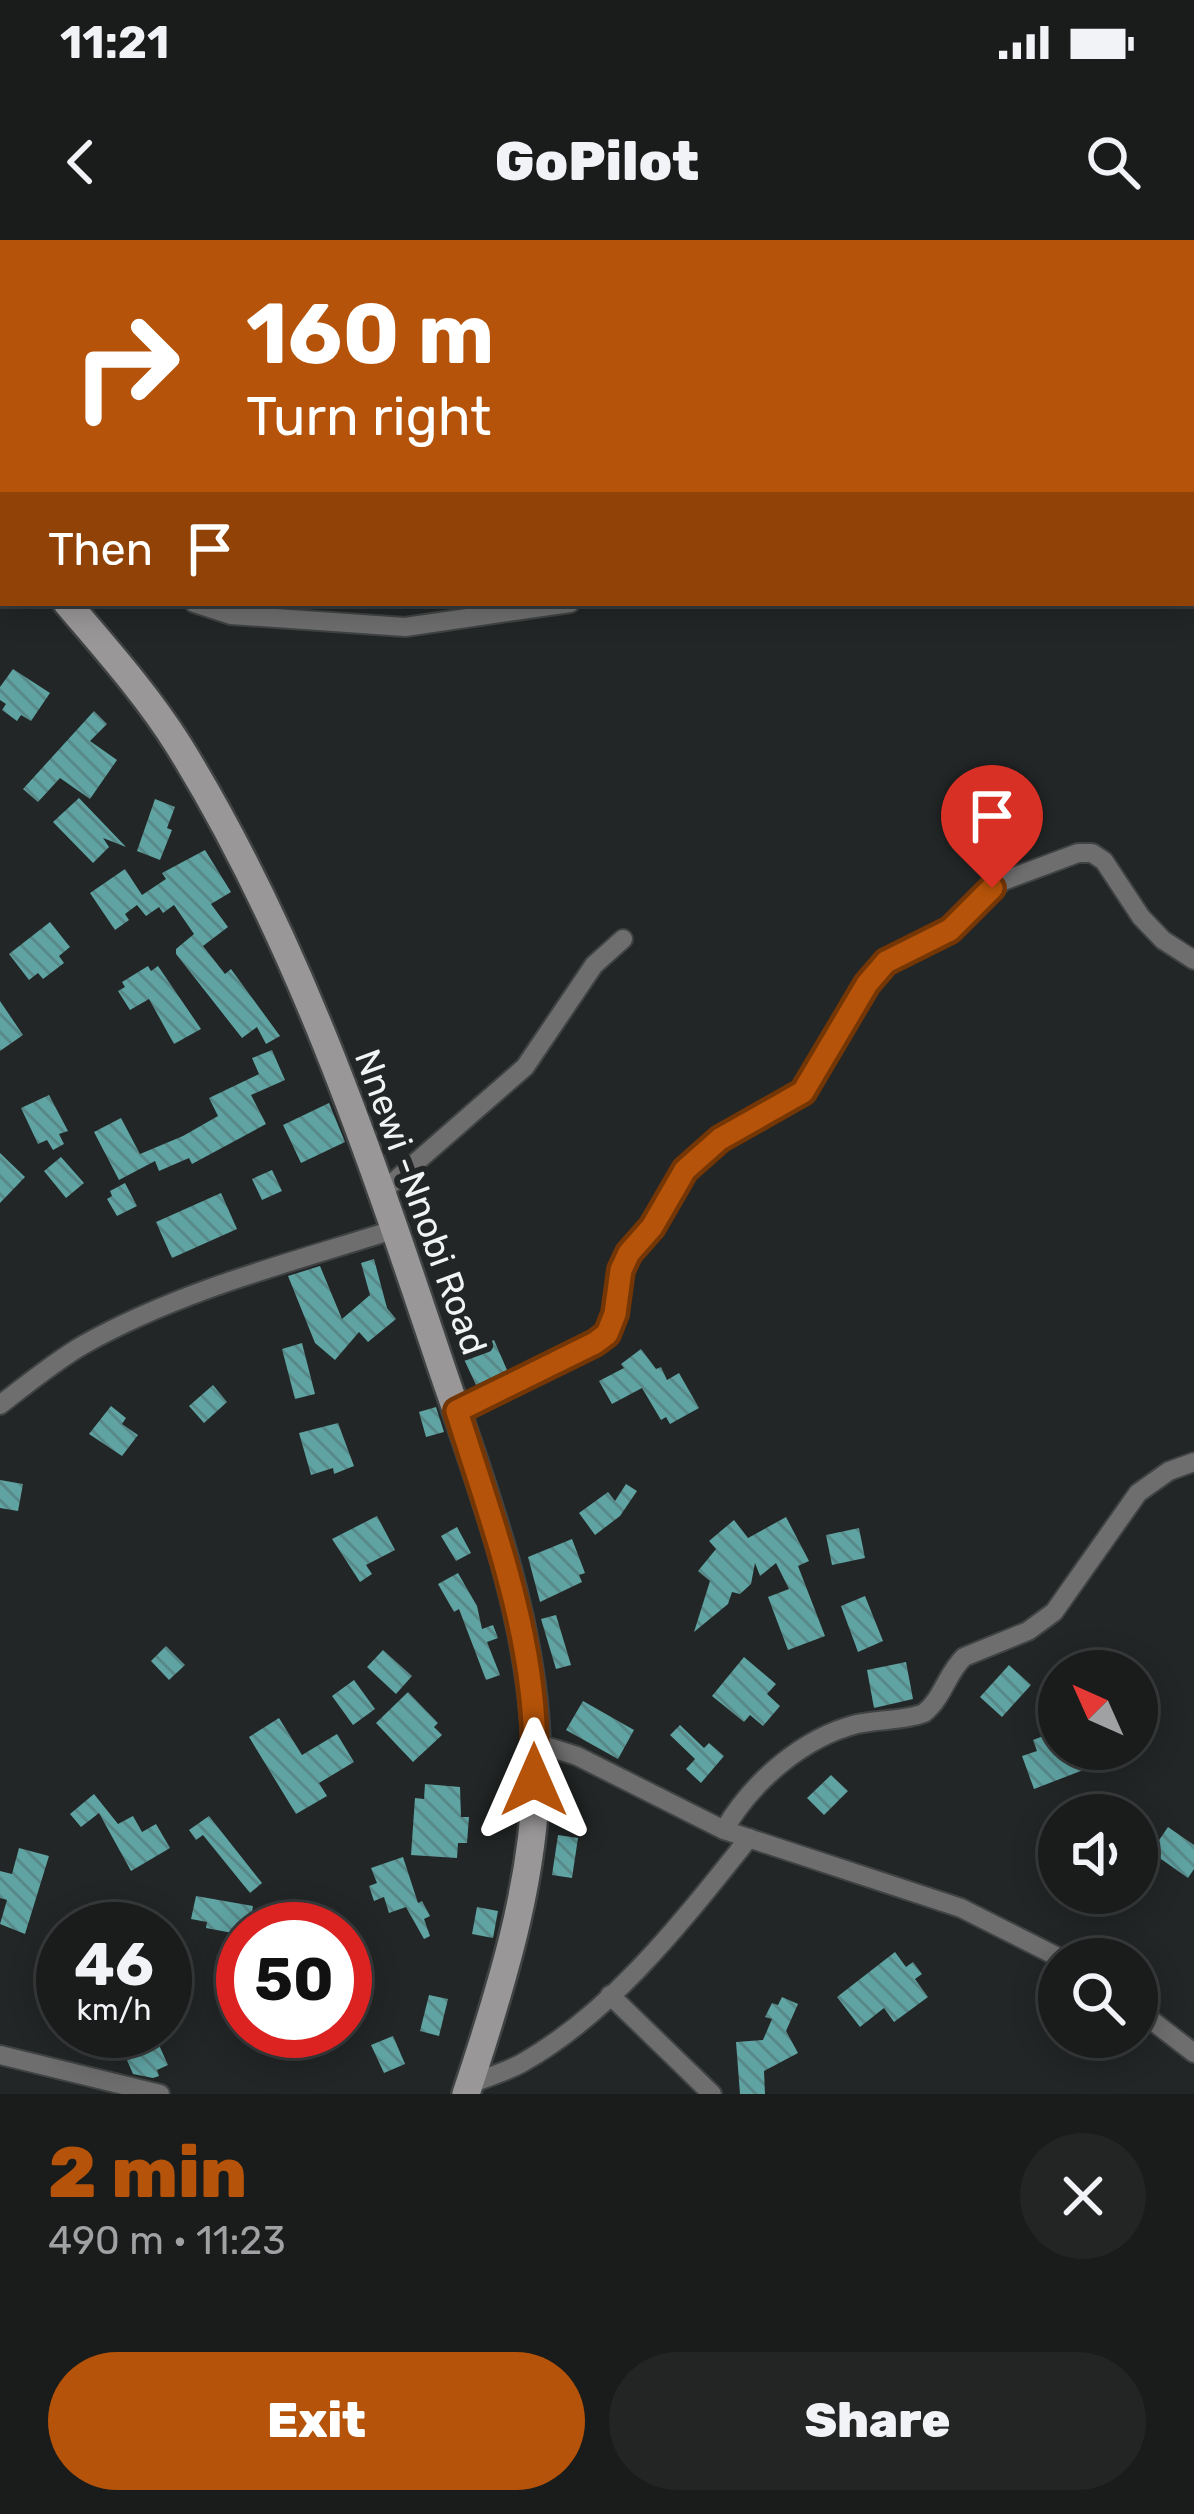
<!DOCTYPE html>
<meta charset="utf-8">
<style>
body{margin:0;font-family:Rubik,sans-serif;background:#232525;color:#f1f3f6;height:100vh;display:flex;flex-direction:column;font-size:45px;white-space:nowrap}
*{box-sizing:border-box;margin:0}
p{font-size:39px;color:#9fa1a3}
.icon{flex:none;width:66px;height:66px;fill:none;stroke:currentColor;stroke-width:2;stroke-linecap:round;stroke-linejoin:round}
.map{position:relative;height:1854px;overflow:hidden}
.side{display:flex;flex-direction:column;background:#1a1c1c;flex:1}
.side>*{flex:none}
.guide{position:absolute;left:0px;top:0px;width:1194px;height:366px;box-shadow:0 6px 30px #0003,0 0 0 3px #383a3b;background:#b45309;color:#fff;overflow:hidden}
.needle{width:78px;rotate:315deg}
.buttons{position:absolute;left:1038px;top:1410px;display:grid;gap:24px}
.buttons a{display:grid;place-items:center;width:120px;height:120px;border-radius:50%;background:#1a1c1c;box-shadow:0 6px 30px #0003,0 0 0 3px #383a3b;font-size:60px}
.speed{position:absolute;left:36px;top:1662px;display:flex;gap:24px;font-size:60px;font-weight:700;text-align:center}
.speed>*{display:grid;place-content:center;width:156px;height:156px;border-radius:50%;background:#1a1c1c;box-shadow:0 6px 30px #0003,0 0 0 3px #383a3b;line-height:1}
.speed small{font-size:30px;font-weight:400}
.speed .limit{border:18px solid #d22;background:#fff;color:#111}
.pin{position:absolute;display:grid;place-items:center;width:102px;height:102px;color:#fff;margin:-123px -51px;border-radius:50% 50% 50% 0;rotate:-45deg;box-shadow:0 0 12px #0007}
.pin .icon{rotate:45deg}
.me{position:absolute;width:132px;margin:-66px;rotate:0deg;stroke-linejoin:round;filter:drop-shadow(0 0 9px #0008)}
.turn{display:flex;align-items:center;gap:42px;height:252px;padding:0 48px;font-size:54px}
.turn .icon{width:156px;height:156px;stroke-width:2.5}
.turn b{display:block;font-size:84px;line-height:102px}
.then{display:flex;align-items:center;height:114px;padding:0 48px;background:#0003;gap:24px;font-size:45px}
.round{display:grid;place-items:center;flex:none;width:126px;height:126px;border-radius:63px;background:#232525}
.head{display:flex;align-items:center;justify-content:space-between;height:204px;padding:0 48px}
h1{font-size:72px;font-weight:800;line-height:90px;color:#b45309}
.cta{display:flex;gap:24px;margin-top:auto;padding:24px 48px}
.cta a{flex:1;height:138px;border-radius:72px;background:#b45309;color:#fff;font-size:48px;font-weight:800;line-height:138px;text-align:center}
.cta a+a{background:#232525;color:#f1f3f6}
.status{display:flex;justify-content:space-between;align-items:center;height:84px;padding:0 60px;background:#1a1c1c;direction:ltr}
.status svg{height:33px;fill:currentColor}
header{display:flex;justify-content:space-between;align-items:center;height:156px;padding:0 48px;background:#1a1c1c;font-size:54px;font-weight:800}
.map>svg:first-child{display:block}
</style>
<div class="status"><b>11:21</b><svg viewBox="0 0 49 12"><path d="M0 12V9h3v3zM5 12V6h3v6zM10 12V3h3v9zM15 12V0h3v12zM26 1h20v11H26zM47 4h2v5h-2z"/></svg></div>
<header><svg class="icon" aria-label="back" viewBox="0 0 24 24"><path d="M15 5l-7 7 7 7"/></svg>GoPilot<svg class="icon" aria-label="search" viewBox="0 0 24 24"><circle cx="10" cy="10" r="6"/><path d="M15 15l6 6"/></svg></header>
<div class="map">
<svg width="1194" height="1854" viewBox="0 0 1194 1854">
<defs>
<pattern id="building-back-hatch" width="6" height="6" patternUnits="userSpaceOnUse" patternTransform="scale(3)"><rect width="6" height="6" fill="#5fa3a3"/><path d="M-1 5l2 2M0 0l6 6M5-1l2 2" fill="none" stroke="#588888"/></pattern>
</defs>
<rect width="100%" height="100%" fill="#232626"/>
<g fill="url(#building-back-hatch)">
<path d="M 13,429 L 50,453 L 31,481 L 21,475 L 17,481 L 2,470 L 6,464 L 0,460 L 0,447 Z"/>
<path d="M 94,471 L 107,484 L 90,501 L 117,520 L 90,559 L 60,538 L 38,562 L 23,549 Z"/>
<path d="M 79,558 L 126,607 L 103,598 L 109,607 L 93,623 L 53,582 Z"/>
<path d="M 155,559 L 175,567 L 167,588 L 172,590 L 160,620 L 137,611 Z"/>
<path d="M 205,610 L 231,652 L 211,664 L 228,687 L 203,706 L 225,734 L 231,729 L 280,796 L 266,804 L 257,787 L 242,798 L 176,714 L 176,709 L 194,694 L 174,665 L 163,673 L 159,667 L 146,676 L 137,665 L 125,674 L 129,680 L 115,690 L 90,653 L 125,629 L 142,655 L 166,639 L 162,633 Z"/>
<path d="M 50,682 L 70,707 L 59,716 L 64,723 L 43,739 L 38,733 L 29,740 L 9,714 Z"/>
<path d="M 148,726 L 151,731 L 158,726 L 201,789 L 174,804 L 149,759 L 130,770 L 118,751 L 125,747 L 122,742 Z"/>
<path d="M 0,761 L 23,795 L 0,811 Z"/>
<path d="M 272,810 L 285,840 L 251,855 L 266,884 L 192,924 L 189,918 L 159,931 L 155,921 L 119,940 L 94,892 L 121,878 L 140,914 L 183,896 L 218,876 L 209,858 L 259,834 L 252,818 Z"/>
<path d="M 49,855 L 68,891 L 59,894 L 64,904 L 53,910 L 47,900 L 38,904 L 21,868 Z"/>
<path d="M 329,863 L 345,902 L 301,923 L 283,885 Z"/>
<path d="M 0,913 L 25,937 L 0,963 Z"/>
<path d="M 61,917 L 84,943 L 66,958 L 44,931 Z"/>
<path d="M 272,930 L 282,951 L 262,960 L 252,939 Z"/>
<path d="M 125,943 L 137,966 L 117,976 L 107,959 L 112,956 L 110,951 Z"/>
<path d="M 221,953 L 237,989 L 172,1018 L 156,982 Z"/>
<path d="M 374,1019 L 387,1068 L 396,1079 L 368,1102 L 359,1092 L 335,1120 L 315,1103 L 288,1036 L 320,1026 L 342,1079 L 370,1055 L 361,1023 Z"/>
<path d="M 494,1100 L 507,1130 L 476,1145 L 462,1115 Z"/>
<path d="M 302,1103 L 315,1154 L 295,1159 L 282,1109 Z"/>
<path d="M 641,1109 L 656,1129 L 661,1127 L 667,1140 L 679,1133 L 699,1168 L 670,1184 L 666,1177 L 661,1180 L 642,1148 L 612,1164 L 599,1141 L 624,1128 L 621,1124 Z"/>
<path d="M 213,1145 L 227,1162 L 204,1183 L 189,1166 Z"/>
<path d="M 111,1166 L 126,1178 L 122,1184 L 138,1195 L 122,1216 L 89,1194 Z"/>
<path d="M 436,1167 L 444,1192 L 426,1197 L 419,1172 Z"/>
<path d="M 338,1183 L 354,1226 L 334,1234 L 333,1228 L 311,1235 L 299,1193 Z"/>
<path d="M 0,1240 L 23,1244 L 18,1271 L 0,1268 Z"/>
<path d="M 626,1244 L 637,1251 L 620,1276 L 595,1295 L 579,1273 L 608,1252 L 615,1261 Z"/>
<path d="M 377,1276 L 395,1310 L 366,1325 L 372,1334 L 360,1342 L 332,1299 Z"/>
<path d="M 786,1277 L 809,1321 L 798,1326 L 825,1396 L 788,1410 L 768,1357 L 789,1349 L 776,1323 L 760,1336 L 755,1323 L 751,1344 L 740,1354 L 732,1352 L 728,1364 L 694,1392 L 710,1341 L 698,1331 L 716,1309 L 709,1301 L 734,1280 L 748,1298 Z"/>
<path d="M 457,1287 L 471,1313 L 456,1321 L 441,1296 Z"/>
<path d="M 859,1288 L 865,1318 L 832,1325 L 826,1295 Z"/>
<path d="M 572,1299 L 585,1333 L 579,1335 L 582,1342 L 540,1362 L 528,1317 Z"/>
<path d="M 458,1333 L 477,1366 L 482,1389 L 493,1385 L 498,1398 L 487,1402 L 500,1435 L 486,1440 L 459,1369 L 454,1372 L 438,1344 Z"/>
<path d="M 865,1356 L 883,1401 L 858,1412 L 841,1366 Z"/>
<path d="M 556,1375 L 571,1425 L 556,1429 L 541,1379 Z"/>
<path d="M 166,1406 L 185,1425 L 169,1440 L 151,1421 Z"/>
<path d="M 383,1410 L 412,1436 L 396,1454 L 367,1427 Z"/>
<path d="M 744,1417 L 776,1444 L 767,1454 L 780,1466 L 763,1486 L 750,1475 L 744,1482 L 712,1456 Z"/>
<path d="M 906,1422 L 913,1459 L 874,1468 L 867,1430 Z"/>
<path d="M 1009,1425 L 1031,1445 L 1002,1477 L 980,1457 Z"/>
<path d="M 354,1440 L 375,1469 L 353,1485 L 332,1456 Z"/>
<path d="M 408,1452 L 438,1483 L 434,1487 L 442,1495 L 413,1522 L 376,1483 Z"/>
<path d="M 583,1461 L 634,1490 L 618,1519 L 566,1490 Z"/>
<path d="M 279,1478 L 302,1515 L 337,1494 L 354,1522 L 319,1543 L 327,1556 L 296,1574 L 249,1497 Z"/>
<path d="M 680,1485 L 704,1508 L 709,1503 L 724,1516 L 701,1543 L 686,1529 L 695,1519 L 670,1495 Z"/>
<path d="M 1059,1490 L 1059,1509 L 1100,1509 L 1104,1522 L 1034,1549 L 1022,1516 L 1037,1511 L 1033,1500 Z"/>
<path d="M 831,1535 L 848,1551 L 824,1575 L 807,1558 Z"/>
<path d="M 425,1544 L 460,1547 L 461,1577 L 469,1577 L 467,1603 L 458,1603 L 457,1618 L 411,1615 L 415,1558 L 424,1559 Z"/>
<path d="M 94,1554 L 118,1584 L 133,1576 L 142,1592 L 156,1584 L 170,1608 L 131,1631 L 99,1573 L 81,1587 L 70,1574 Z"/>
<path d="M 209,1576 L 262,1643 L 250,1653 L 203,1595 L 196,1600 L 189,1590 Z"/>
<path d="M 1168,1587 L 1194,1605 L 1194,1629 L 1188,1638 L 1151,1612 Z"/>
<path d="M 558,1595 L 578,1598 L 572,1638 L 552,1635 Z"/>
<path d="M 19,1608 L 49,1616 L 25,1694 L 0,1684 L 7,1660 L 0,1658 L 0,1631 L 12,1634 Z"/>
<path d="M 403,1617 L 418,1663 L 422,1661 L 430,1676 L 424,1679 L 430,1696 L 424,1699 L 406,1667 L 389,1673 L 384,1657 L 374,1661 L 369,1646 L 377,1643 L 371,1628 Z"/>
<path d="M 196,1656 L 253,1666 L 249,1689 L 243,1689 L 243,1695 L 206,1688 L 207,1682 L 191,1679 Z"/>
<path d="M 477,1667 L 498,1671 L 493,1698 L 472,1694 Z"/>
<path d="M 895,1712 L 906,1727 L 913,1722 L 922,1734 L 915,1739 L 928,1757 L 894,1782 L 884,1768 L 860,1787 L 837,1757 Z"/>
<path d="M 225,1722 L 243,1728 L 236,1756 L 216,1750 Z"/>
<path d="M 429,1755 L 448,1759 L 439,1796 L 420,1791 Z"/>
<path d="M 782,1757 L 798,1764 L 786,1791 L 798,1813 L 764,1831 L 765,1854 L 740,1854 L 736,1802 L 763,1800 L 772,1779 L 765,1777 L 772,1763 L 778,1765 Z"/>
<path d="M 393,1796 L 405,1824 L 384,1833 L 371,1805 Z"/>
<path d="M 159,1805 L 168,1825 L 157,1830 L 159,1836 L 153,1838 L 133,1834 L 127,1820 Z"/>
</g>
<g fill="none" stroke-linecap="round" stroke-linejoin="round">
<defs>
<g id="minor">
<path d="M 0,15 L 3,10"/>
<path d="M 1191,192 L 1194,186"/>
<path d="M 1191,291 L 1194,292"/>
<path d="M 194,363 L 231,375 L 405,387 L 570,363"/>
<path d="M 382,952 L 525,827 L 594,725 L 623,699"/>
<path d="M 0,1165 C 27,1144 54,1122 83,1105 C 181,1050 289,1023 396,989"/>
<path d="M 457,1171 L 607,1094 L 615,1074 L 621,1029 L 652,987 L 685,930 L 720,899 L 803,852 L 867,744 L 886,722 L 950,690 L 1003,641 L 1078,613 L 1092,613 L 1104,621 L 1141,677 L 1163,700 L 1194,720"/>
<path d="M 536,1503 L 577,1516 L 724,1590 L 961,1668 L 1062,1719"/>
<path d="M 724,1590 C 752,1542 802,1498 857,1484 C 879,1479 904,1481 924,1473 C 943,1458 947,1433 964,1417 L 1028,1391 L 1054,1372 L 1138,1253 L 1169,1231 L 1194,1222"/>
<path d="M 610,1755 L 712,1854"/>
<path d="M 1137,1769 L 1194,1813"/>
<path d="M 0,1815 L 160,1854"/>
<path d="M 470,1844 C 487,1837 506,1832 522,1823 C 614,1771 684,1679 749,1598"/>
</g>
<g id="secondary">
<path d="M 0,298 L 3,301"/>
<path d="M 67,363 C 106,409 147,455 179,506 C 297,697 369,911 440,1123 C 481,1244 530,1370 536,1500 C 541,1621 504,1740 466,1854"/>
</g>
</defs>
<use href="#minor" stroke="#404343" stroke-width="22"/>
<use href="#secondary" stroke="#404343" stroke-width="32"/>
<use href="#minor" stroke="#6f6e6e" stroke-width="18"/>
<use href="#secondary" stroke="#999797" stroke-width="27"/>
</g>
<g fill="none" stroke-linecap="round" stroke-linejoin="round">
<defs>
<path id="route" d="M 534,1540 C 542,1412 494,1290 457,1171 L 595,1103 L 607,1094 L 615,1074 L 621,1030 L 629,1013 L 652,987 L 685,930 L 720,899 L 803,852 L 867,744 L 886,722 L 950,690 L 992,648"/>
</defs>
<use href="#route" stroke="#753606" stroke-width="30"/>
<use href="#route" stroke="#b45309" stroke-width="21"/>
</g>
<g text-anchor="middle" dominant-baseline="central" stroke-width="12" stroke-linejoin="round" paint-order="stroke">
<g font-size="36" fill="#f2f4f4" stroke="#232626">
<text transform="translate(421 962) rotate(70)">Nnewi -Nnobi Road</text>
</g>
</g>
</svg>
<div class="buttons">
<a><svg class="needle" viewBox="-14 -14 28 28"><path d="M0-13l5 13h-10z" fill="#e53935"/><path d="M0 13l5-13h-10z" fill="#9fa1a3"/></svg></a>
<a><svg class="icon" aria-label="sound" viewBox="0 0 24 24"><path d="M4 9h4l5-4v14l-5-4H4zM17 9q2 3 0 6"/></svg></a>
<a><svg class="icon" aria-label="search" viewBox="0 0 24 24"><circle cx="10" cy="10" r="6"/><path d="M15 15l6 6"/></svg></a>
</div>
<div class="speed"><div>46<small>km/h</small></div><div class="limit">50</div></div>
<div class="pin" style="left:992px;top:648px;background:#d93025"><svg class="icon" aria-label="arrive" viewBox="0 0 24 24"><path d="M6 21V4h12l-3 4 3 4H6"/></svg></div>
<svg class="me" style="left:534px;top:1540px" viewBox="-20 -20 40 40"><path d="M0-17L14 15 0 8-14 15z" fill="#b45309" stroke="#fff" stroke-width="4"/></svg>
<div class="guide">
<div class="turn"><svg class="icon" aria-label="right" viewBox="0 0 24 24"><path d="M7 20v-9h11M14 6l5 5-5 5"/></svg><div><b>160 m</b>Turn right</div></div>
<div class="then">Then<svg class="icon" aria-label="arrive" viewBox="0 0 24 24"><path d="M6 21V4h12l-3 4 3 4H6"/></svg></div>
</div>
</div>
<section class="side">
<div class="head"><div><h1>2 min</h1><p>490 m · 11:23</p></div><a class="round"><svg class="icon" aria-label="close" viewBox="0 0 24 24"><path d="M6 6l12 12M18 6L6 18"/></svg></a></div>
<div class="cta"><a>Exit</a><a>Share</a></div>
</section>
